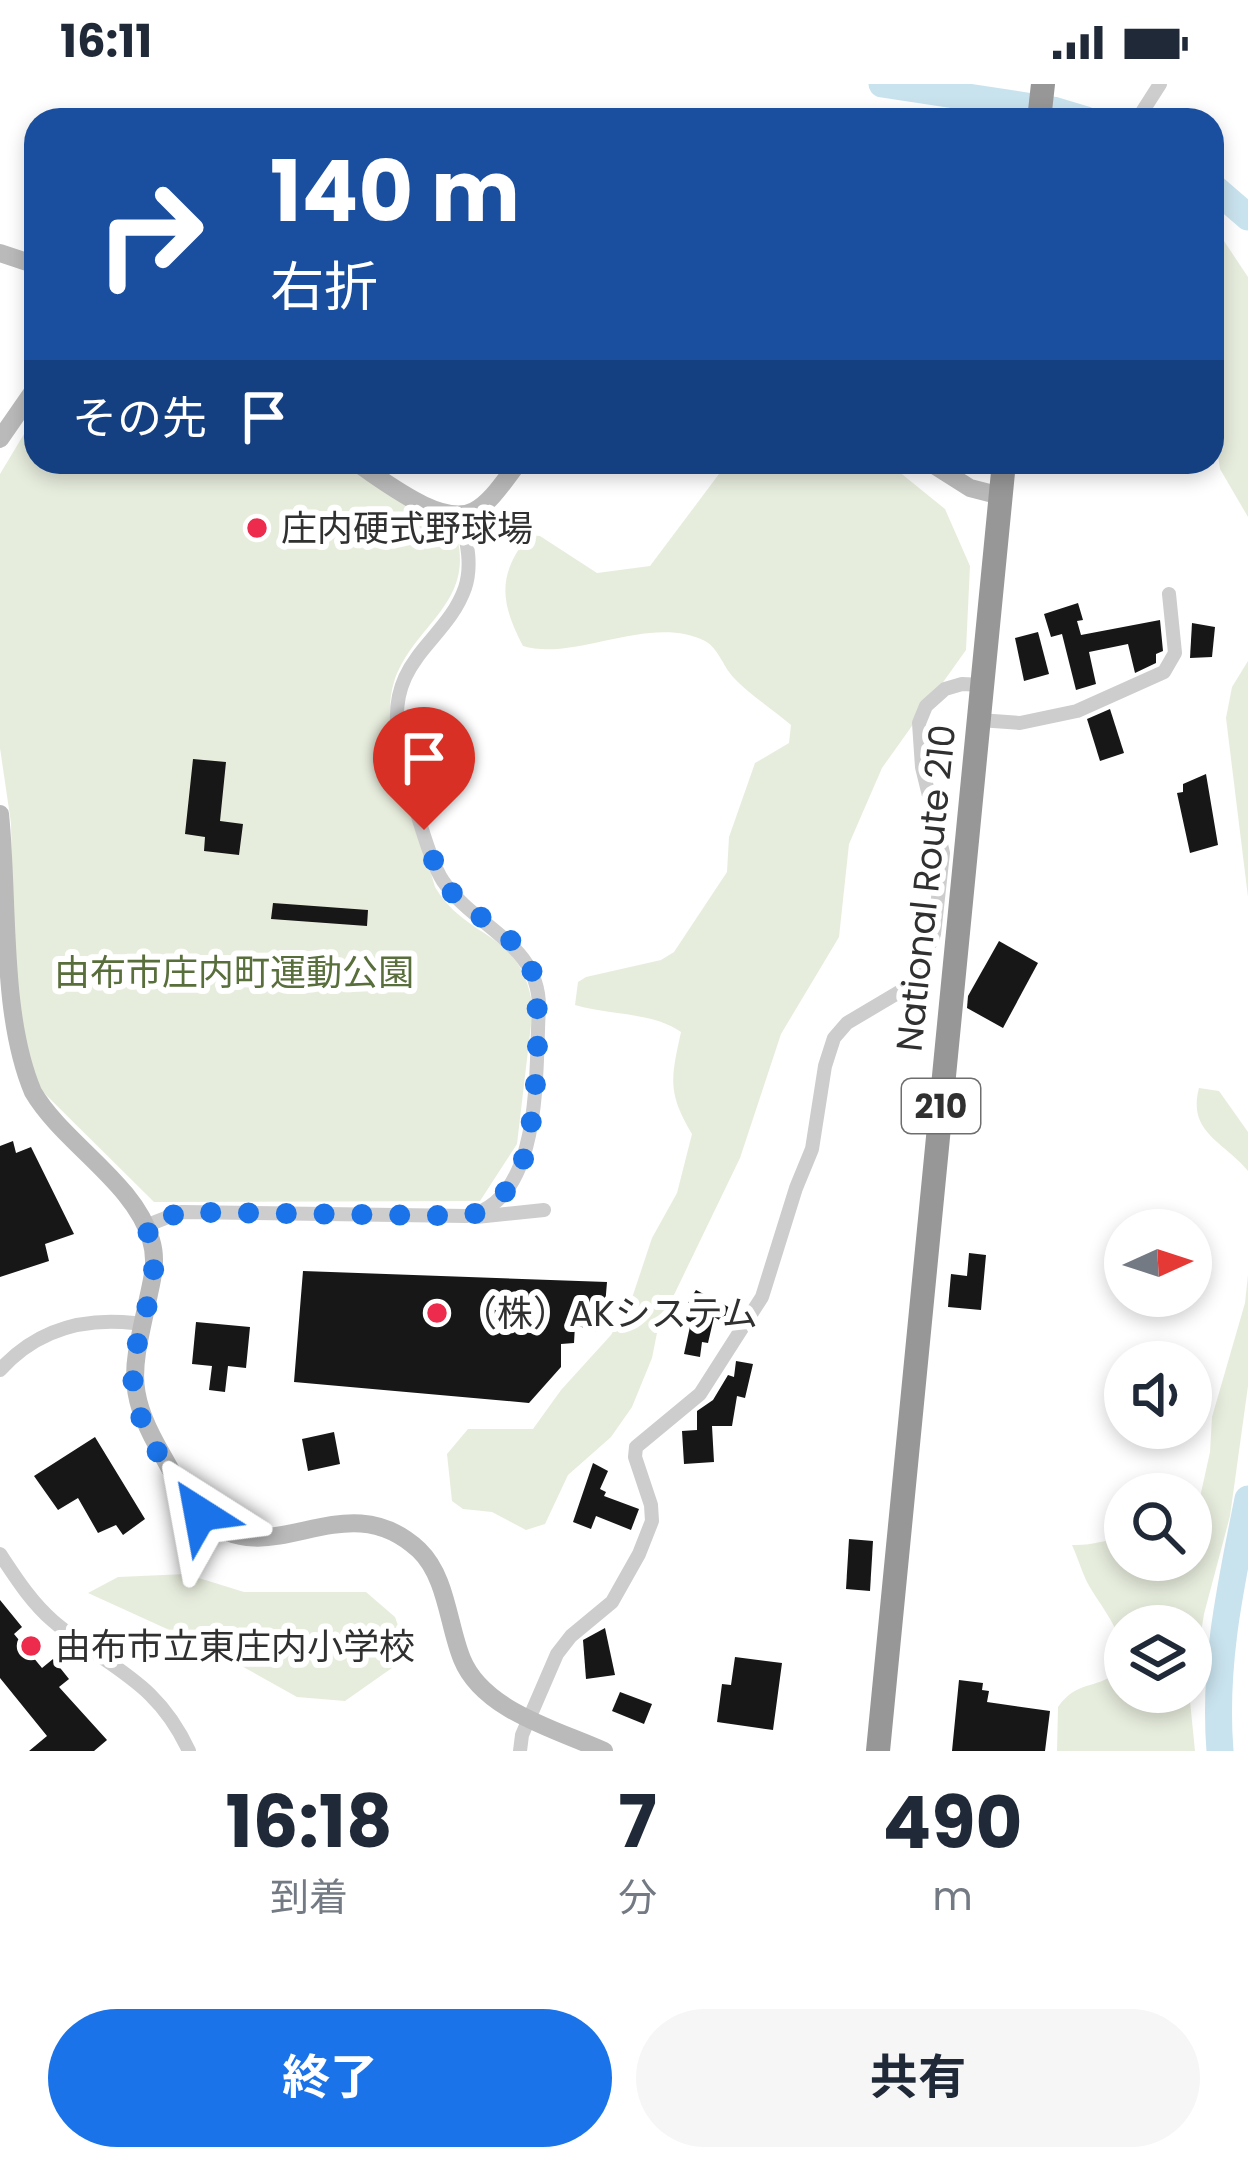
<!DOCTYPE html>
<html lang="ja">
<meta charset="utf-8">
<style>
body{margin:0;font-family:Poppins,"Noto Sans JP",sans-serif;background:#f6f6f7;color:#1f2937;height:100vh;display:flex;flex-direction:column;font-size:45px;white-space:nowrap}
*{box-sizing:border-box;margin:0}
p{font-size:39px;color:#747a83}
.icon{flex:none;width:66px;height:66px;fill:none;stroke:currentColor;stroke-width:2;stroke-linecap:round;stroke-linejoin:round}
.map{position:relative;height:1667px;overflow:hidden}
.sheet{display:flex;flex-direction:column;background:#fff;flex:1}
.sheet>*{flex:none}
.top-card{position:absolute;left:24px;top:24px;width:1200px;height:366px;border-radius:36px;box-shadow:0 6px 18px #0003;background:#1a4fa0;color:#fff;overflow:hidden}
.needle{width:78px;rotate:87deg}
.tools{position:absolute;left:1104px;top:1125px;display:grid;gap:24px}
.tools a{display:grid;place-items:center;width:108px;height:108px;border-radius:50%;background:#fff;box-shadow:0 6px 18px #0003;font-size:60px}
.pin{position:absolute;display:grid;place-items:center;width:102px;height:102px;color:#fff;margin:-123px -51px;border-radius:50% 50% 50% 0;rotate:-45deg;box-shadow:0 0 12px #0007}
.pin .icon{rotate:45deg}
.me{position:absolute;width:132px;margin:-66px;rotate:326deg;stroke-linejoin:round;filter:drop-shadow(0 0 9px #0008)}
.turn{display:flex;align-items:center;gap:42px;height:252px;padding:0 48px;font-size:54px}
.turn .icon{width:156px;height:156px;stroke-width:2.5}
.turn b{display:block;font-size:84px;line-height:102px}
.then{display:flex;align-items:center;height:114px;padding:0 48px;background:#0003;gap:24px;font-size:45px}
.eta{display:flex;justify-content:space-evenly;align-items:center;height:204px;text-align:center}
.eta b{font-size:72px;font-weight:700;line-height:84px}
.cta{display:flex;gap:24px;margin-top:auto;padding:24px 48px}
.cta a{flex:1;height:138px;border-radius:72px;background:#1a73e8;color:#fff;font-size:48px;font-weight:700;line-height:138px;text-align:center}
.cta a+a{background:#f6f6f7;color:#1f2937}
.status{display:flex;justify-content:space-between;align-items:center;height:84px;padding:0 60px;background:#fff;direction:ltr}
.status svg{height:33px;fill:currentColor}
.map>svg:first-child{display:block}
</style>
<div class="status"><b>16:11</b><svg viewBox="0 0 49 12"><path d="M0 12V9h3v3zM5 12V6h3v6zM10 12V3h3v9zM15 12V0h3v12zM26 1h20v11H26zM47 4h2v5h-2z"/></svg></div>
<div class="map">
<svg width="1248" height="1667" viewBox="0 0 1248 1667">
<rect width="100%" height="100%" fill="#fff"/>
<g fill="#e7eddd" fill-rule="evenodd">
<path d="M 1212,139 L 1248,193 L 1248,433 L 1220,385 L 1214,345 L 1220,282 L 1212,255 Z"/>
<path d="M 36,330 L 36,378 L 341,378 L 457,453 C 474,521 413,541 394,598 C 388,617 390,636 392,656 L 435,803 C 469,859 521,844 533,924 L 517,1060 L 480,1117 L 154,1118 L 40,1005 L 15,933 L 11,739 L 0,664 L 0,390 Z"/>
<path d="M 728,378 L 887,378 L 945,425 L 970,482 L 966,566 L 882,684 L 849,760 L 839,853 L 781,950 L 740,1074 L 658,1244 L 652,1274 L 632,1323 L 611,1353 L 568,1391 L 545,1440 L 526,1446 L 492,1428 L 463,1425 L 452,1417 L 447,1370 L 468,1345 L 533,1345 L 561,1306 L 611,1251 L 631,1217 L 652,1154 L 677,1109 L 692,1050 C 667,1008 671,994 681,948 C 653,928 608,931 575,921 L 578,898 L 586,893 L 661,876 L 674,868 L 727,788 L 729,753 L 755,679 L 789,659 L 791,641 C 772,625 750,611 733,593 C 723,582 718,564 705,557 C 651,529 574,578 523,562 C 500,518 497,491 529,451 L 540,452 L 597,489 L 650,482 Z"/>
<path d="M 1248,577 L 1248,813 L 1226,634 L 1232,603 Z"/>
<path d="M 1199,1004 L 1219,1007 L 1248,1048 L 1248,1087 C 1225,1058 1187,1049 1199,1004 Z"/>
<path d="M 1248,1191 L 1248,1302 L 1230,1432 L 1204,1530 L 1190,1617 L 1195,1667 L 1057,1667 L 1058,1623 C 1077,1596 1096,1605 1114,1590 C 1142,1567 1096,1518 1086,1496 C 1081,1485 1077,1472 1072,1461 C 1091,1462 1106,1455 1125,1455 L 1125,1476 L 1191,1476 L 1191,1454 L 1210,1368 L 1212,1333 L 1245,1219 ZM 1125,1542 L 1191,1542 L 1191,1608 L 1125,1608 Z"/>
<path d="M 186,1490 L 244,1508 L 366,1508 L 395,1533 L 409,1572 L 345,1617 L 297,1613 L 211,1565 L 88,1509 L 118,1493 Z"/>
</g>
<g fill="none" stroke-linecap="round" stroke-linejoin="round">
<g stroke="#c9e3ee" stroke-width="27">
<path d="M 882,0 L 1053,26 L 1086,36"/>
<path d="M 1212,102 L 1248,133"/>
<path d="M 1220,1667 C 1213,1580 1231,1500 1248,1415"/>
</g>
</g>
<g fill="#171717">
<path d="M 1078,519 L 1083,536 L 1077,537 L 1081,551 L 1160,536 L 1163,567 L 1156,570 L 1156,579 L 1135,589 L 1128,560 L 1089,568 L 1096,600 L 1076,606 L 1062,550 L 1051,553 L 1044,530 Z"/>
<path d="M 1192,539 L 1215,543 L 1212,573 L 1190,574 Z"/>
<path d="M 1038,548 L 1049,590 L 1024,597 L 1015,554 Z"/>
<path d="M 1110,625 L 1124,669 L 1100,677 L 1087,635 Z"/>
<path d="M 193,675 L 226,678 L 220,737 L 243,740 L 239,771 L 204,767 L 205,753 L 185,750 Z"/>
<path d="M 1206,690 L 1218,761 L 1190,769 L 1177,709 L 1183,708 L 1183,700 Z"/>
<path d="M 273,819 L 368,826 L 367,842 L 271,835 Z"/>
<path d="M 999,857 L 1038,879 L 1003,944 L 967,924 L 968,912 Z"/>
<path d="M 13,1057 L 16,1069 L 31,1063 L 74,1150 L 45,1160 L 49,1177 L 0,1193 L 0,1062 Z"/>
<path d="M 969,1169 L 986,1171 L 981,1226 L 948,1223 L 951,1190 L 967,1192 Z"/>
<path d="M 303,1187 L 607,1198 L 605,1222 L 598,1248 L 575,1241 L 574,1259 L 561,1260 L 561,1283 L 529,1319 L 294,1298 Z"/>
<path d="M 696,1206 L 738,1228 L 730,1242 L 714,1233 L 708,1259 L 702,1258 L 700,1273 L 684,1270 L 691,1238 L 686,1237 L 688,1219 Z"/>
<path d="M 196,1238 L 250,1243 L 246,1284 L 228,1282 L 225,1308 L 209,1306 L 212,1282 L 192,1280 Z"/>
<path d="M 736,1277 L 753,1280 L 745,1314 L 737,1312 L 732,1342 L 712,1342 L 714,1378 L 684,1380 L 682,1347 L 697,1346 L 697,1327 L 713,1316 L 728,1291 L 734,1293 Z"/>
<path d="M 334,1348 L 340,1380 L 308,1387 L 302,1355 Z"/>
<path d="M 95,1353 L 145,1435 L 123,1451 L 116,1441 L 98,1449 L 78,1414 L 58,1426 L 34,1392 Z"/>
<path d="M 593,1379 L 608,1387 L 600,1405 L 606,1408 L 604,1412 L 639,1425 L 631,1446 L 596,1432 L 591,1445 L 573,1438 Z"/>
<path d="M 849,1455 L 873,1457 L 870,1507 L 846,1505 Z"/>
<path d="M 0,1516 L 22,1543 L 14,1550 L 42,1584 L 53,1575 L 69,1595 L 59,1603 L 107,1656 L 94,1667 L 29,1667 L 47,1652 L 0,1594 Z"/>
<path d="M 605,1544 L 615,1591 L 586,1595 L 583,1556 Z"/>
<path d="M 735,1573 L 782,1579 L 773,1646 L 717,1638 L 722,1600 L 731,1601 Z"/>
<path d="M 959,1596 L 983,1599 L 982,1606 L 989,1607 L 987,1618 L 1050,1627 L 1045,1667 L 952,1667 Z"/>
<path d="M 620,1608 L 652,1620 L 644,1640 L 612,1627 Z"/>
</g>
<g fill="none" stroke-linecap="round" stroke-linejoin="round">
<g stroke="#cdcdcd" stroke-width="14">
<path d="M 1137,36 L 1160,0"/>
<path d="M 979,636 L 1020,639 L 1077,627 L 1164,588 L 1175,569 L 1169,510"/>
<path d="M 476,1133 L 544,1126"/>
<path d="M 145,1142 L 181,1128 L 467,1132 C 544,1116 535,984 539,923 C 539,859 475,844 443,797 C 427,773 402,680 398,649 C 388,574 446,558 465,504 C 473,480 466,455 461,432"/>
<path d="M 0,1286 C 36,1246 81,1233 134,1239"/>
<path d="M 0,1470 C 16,1494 31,1518 53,1537 C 109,1585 156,1595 189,1667"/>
<path d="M 520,1667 L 522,1651 L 557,1570 L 571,1552 L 612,1518 L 639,1470 L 652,1437 L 651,1421 L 635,1373 L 636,1363 L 700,1310 L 762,1213 L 796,1104 L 812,1065 L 825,982 L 834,954 L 847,939 L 906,904 L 917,890 L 934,850 L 943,769 L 922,683 L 919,639 L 926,622 L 945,605 L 962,600 L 982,601"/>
</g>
<g stroke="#bababa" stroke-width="18">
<path d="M 0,169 L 36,181"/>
<path d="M 0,355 L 36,303"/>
<path d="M 355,378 C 382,395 441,444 474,427 C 492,418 506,394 519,378"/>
<path d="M 929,378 L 970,404 L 1001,412"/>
<path d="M 0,730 C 9,818 0,930 33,1008 C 63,1059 135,1099 151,1156 C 157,1175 153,1192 149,1210 C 133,1286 123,1304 164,1374 C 176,1395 187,1419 205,1434 C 272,1492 344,1396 419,1466 C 447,1493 448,1541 462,1575 C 483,1627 558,1646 604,1667"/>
</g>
<g stroke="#979797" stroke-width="24">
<path d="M 1039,36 L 1043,0"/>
<path d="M 878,1667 L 1004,378"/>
</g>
</g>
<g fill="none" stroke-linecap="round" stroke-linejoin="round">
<path stroke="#1a73e8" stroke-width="21" stroke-dasharray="0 37.8" d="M 200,1430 C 173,1394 135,1344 133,1297 C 131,1245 171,1192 145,1142 L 181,1128 L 466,1132 C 491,1127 510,1107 520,1084 C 536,1052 545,913 530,882 C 515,849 472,833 449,805 C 435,788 431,767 424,746"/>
</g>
<g fill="#ed2b4d" stroke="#fff" stroke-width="4.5">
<circle cx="257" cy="444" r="12"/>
<circle cx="437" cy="1229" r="12"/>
<circle cx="31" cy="1562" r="12"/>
</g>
<g text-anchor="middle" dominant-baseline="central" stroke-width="12" stroke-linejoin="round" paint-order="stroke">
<rect fill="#fff" stroke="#6e6e6e" stroke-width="3" x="902" y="995" width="78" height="54" rx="9"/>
<g font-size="33" font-weight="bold" fill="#303030">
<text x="941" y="1022">210</text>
</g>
<g font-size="36" fill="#303030" stroke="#fff" text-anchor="start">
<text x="281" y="444">庄内硬式野球場</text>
<text x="461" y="1229">（株）AKシステム</text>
<text x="55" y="1562">由布市立東庄内小学校</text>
</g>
<g font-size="36" fill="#303030" stroke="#fff">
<text transform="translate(926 804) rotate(-84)">National Route 210</text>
</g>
<g font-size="36" fill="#586e3b" stroke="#fff">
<text x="234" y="888">由布市庄内町運動公園</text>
</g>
</g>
</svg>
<div class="tools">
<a><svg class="needle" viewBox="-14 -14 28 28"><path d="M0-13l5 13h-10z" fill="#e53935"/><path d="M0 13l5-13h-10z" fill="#747a83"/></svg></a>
<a><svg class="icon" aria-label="sound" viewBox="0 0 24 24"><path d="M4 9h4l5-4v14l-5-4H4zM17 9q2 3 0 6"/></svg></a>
<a><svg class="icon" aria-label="search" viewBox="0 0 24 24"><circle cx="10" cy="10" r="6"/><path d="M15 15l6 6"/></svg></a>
<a><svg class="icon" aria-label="layers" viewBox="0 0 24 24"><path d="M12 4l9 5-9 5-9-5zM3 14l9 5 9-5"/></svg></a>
</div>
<div class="pin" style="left:424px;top:746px;background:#d93025"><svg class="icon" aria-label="arrive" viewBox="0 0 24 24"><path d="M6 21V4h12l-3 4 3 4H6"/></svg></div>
<svg class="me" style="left:200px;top:1430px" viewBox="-20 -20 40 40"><path d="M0-17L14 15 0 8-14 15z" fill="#1a73e8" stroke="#fff" stroke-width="4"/></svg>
<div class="top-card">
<div class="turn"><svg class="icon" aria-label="right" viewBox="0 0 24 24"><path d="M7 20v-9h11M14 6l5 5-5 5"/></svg><div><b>140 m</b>右折</div></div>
<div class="then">その先<svg class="icon" aria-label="arrive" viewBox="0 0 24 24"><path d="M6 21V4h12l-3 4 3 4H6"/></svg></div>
</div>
</div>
<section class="sheet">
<div class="eta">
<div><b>16:18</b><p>到着</p></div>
<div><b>7</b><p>分</p></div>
<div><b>490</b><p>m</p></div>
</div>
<div class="cta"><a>終了</a><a>共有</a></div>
</section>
